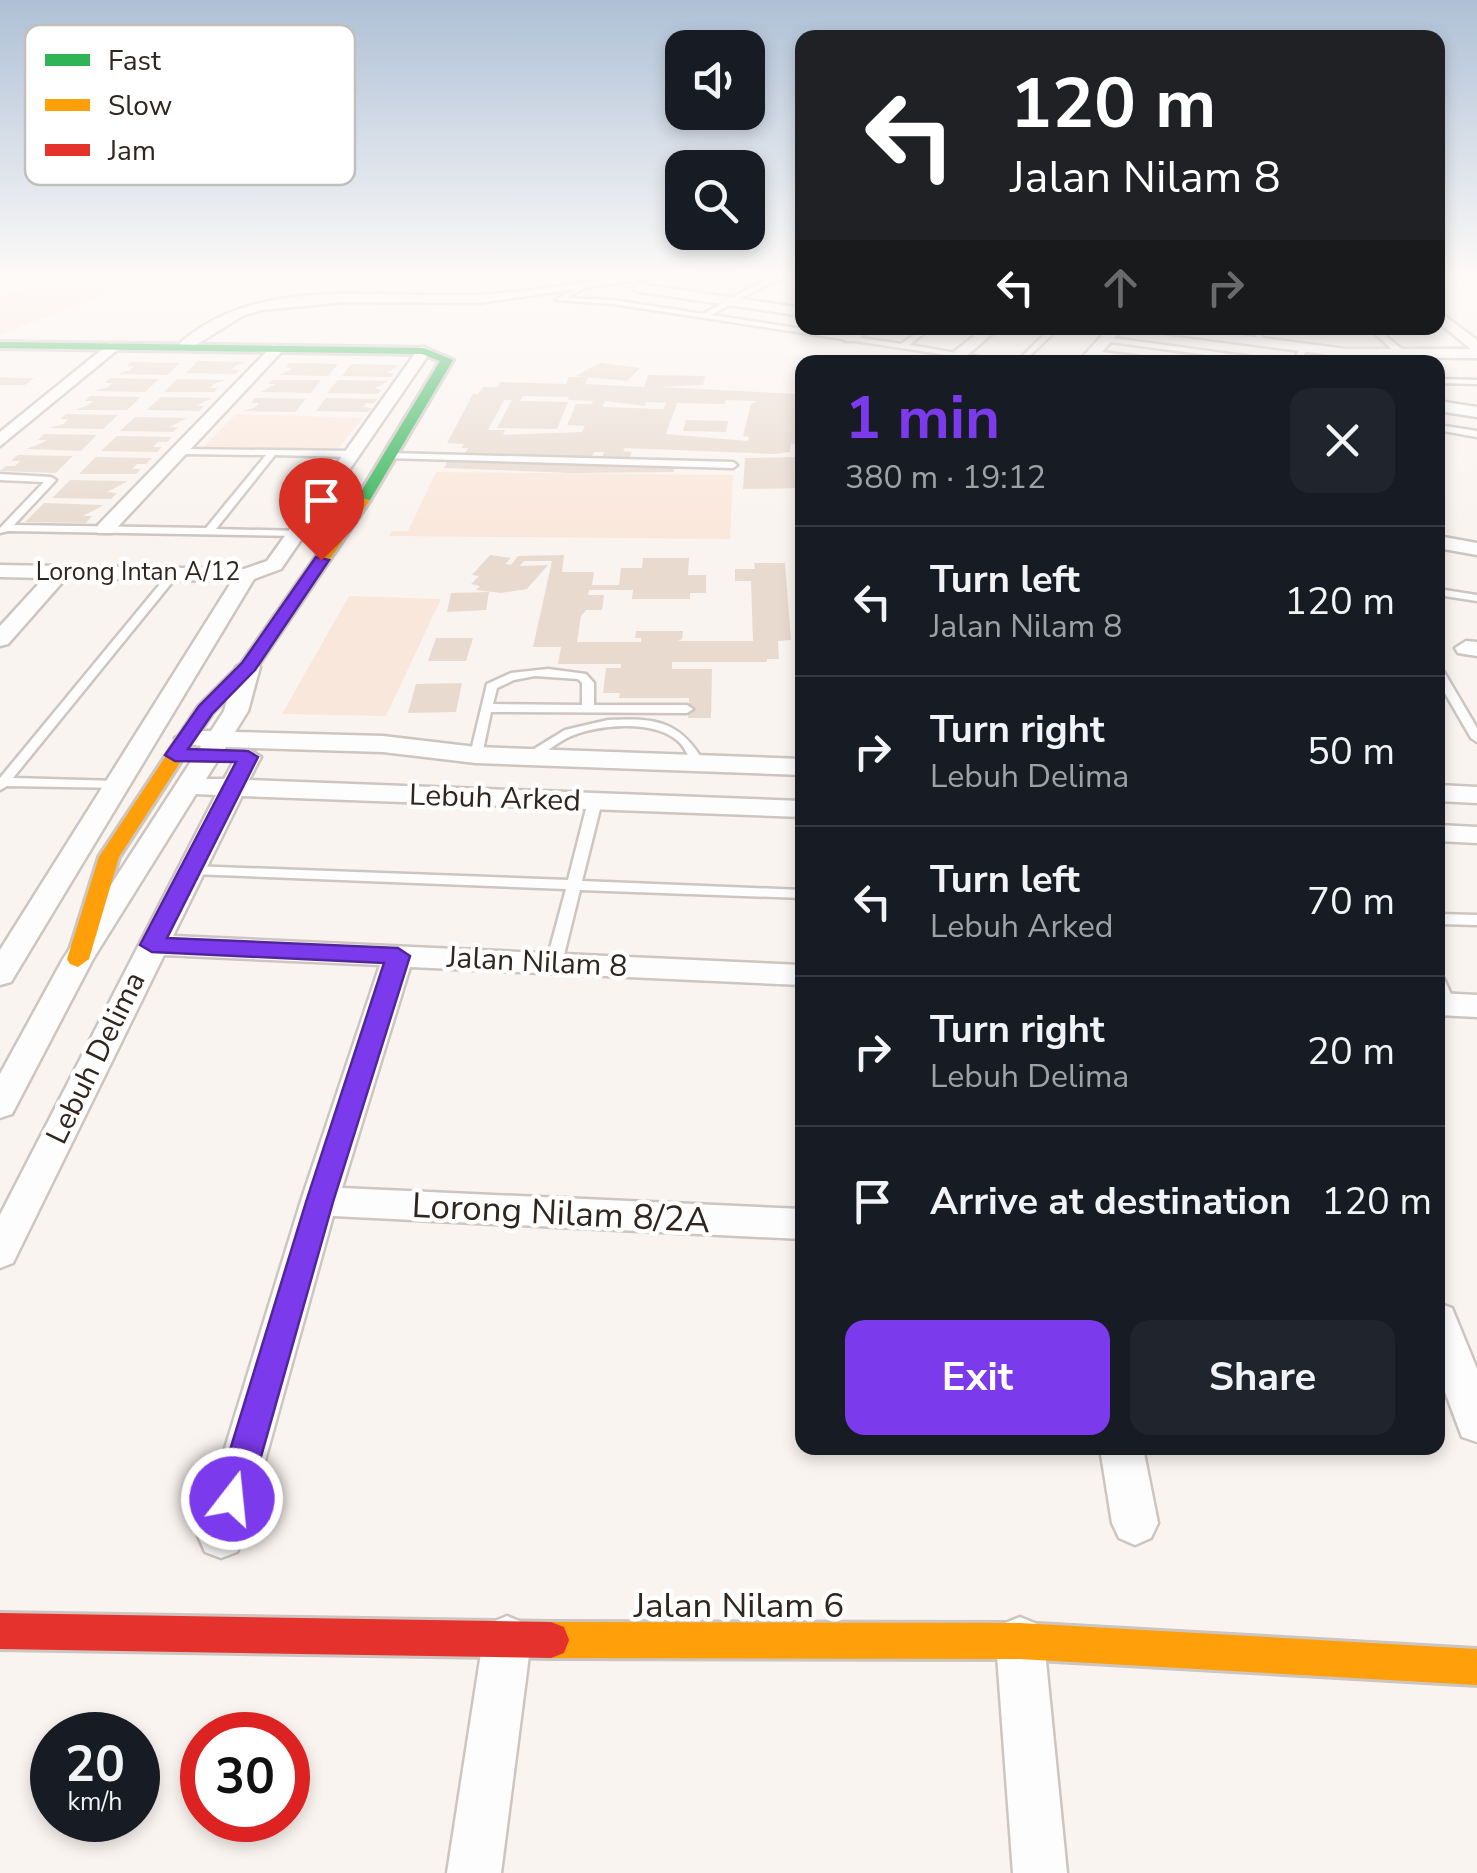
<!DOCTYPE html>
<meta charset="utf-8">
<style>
body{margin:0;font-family:"Nunito Sans",sans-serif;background:#20242c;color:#f1f3f6;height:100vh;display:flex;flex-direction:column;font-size:38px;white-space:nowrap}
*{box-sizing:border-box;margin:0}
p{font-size:32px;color:#9ea1a6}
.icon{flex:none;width:55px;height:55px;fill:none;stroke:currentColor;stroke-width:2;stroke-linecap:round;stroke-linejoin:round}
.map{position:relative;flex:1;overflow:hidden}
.sheet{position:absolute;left:795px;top:355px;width:650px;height:1100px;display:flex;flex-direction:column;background:#171b24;border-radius:20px;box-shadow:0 5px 15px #0003}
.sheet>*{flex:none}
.guide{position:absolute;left:795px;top:30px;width:650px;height:305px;border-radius:20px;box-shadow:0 5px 15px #0003;background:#202124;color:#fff;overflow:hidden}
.tools{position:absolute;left:665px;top:30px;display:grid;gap:20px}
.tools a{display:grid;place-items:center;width:100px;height:100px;border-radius:20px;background:#171b24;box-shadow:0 5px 15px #0003;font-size:50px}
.speed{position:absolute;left:30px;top:1712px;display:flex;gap:20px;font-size:50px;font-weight:700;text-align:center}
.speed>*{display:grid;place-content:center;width:130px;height:130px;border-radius:50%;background:#171b24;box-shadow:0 5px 15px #0003;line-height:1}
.speed small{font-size:25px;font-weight:400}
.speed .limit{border:15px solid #d22;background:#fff;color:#111}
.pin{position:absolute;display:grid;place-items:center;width:85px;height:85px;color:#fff;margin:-102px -42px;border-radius:50% 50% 50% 0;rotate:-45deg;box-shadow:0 0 10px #0007}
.pin .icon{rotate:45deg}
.me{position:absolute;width:110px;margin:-55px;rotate:16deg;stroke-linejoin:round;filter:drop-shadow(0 0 8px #0008)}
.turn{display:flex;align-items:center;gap:35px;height:210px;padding:0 50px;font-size:45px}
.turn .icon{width:130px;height:130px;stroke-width:2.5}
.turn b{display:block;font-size:70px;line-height:85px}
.lanes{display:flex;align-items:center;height:95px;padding:0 50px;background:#0003;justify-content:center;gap:50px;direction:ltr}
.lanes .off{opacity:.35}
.round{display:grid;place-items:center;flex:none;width:105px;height:105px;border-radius:20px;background:#20242c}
.summary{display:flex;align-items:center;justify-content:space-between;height:170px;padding:0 50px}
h1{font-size:60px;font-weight:700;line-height:75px;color:#7c3aed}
.button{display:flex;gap:20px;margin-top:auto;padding:20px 50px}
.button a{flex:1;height:115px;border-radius:20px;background:#7c3aed;color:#fff;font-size:40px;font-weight:700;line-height:115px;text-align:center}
.button a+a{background:#20242c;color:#f1f3f6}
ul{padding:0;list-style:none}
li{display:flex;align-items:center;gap:30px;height:150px;padding:0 50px;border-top:2px solid #363941}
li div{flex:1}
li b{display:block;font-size:38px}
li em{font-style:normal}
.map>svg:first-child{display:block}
</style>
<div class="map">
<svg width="1477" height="1873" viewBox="0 0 1477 1873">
<rect width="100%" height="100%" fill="#faf4f0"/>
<g fill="#fae7db">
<path d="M 61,275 L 152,275 L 0,335 L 0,297 Z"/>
<path d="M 236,414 L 363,418 L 336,451 L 203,447 Z"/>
<path d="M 436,472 L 733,475 L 730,539 L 389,536 L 392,531 L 408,531 Z"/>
<path d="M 349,596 L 441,599 L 386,716 L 282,714 Z"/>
</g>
<g fill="#e8dacf" fill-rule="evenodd">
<path d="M 198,361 L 246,362 L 235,366 L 231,370 L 239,370 L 235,374 L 186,373 Z"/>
<path d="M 131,362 L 180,363 L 167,375 L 118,374 L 130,370 L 134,366 L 127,366 Z"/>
<path d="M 289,363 L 338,364 L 328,376 L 279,375 L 292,369 L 286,367 Z"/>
<path d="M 600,363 L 640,368 L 627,381 L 575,376 Z"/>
<path d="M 351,364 L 400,365 L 386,373 L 394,373 L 391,377 L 342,376 Z"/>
<path d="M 648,375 L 705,376 L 703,385 L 661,387 L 796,394 L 797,400 L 802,400 L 798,444 L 791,444 L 790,452 L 774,454 L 625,448 L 623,451 L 632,452 L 628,461 L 601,461 L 604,452 L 594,452 L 591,459 L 463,456 L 468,448 L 461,448 L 464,444 L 447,443 L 473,394 L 478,394 L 483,387 L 497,387 L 501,382 L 566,384 L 569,377 L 588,377 L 585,384 L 644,387 ZM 523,396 L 569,397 L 568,400 L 593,401 L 592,404 L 576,404 L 567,425 L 585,426 L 582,432 L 503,435 L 505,430 L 488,430 L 504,400 L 512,400 L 497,428 L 557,429 L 568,402 L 520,401 ZM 726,400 L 757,401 L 751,404 L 743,436 L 749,437 L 748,441 L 666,434 L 677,403 L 724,404 ZM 605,401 L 645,406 L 646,402 L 666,403 L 663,409 L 602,407 Z"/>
<path d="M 0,377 L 14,378 L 34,378 L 25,385 L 0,385 Z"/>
<path d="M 110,378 L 159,379 L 145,392 L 95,391 L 108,387 L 113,383 L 105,383 Z"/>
<path d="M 177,379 L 226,380 L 214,384 L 210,388 L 218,388 L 214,392 L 164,392 Z"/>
<path d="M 272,380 L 321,380 L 311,393 L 261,392 L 276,384 L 268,384 Z"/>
<path d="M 338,380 L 388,381 L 375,388 L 381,390 L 378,394 L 327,393 Z"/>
<path d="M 90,396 L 141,397 L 127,410 L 75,410 L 88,405 L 93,401 L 85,401 Z"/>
<path d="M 161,397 L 212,398 L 196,406 L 204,406 L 199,411 L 147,410 Z"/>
<path d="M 255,398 L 306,399 L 295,412 L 243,411 L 256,407 L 259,403 L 251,403 Z"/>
<path d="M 326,398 L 377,399 L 374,403 L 366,403 L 363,407 L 371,408 L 368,412 L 316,411 Z"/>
<path d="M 66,414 L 118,415 L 103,429 L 49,428 L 64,424 L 68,419 L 60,419 Z"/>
<path d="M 135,417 L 187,418 L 170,427 L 178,427 L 173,432 L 120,431 Z"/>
<path d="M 686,420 L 728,421 L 726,432 L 683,431 Z"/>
<path d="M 44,434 L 97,435 L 81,451 L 26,449 L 44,442 L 46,440 L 38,440 Z"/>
<path d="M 117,436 L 172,437 L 167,442 L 158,442 L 153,447 L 162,447 L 157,452 L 101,451 Z"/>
<path d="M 18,455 L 73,456 L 56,473 L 0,471 L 6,466 L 15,466 L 20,461 L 11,461 Z"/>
<path d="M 96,457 L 152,458 L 146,464 L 137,464 L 132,469 L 141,469 L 136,474 L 79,474 Z"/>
<path d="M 802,457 L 802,488 L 743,489 L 745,458 Z"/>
<path d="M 447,462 L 675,466 L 674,472 L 572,473 L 444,468 Z"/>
<path d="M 70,480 L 128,481 L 107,492 L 117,493 L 111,499 L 52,498 Z"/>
<path d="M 44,503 L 104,505 L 83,516 L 92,516 L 86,523 L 25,522 Z"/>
<path d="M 490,555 L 511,558 L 505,564 L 511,565 L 518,556 L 564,555 L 562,572 L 594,572 L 592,585 L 619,585 L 621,568 L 642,568 L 643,558 L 689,558 L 688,575 L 706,575 L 706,593 L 690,593 L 690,599 L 632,599 L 633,590 L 589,590 L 588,595 L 604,595 L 602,610 L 586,610 L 581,616 L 577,642 L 641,642 L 641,638 L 635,638 L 636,631 L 683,631 L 682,639 L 678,641 L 753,641 L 751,581 L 735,581 L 735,569 L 755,569 L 754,563 L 785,563 L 791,640 L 778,641 L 779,659 L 767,659 L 767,662 L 672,662 L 672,669 L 712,669 L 711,718 L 688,718 L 689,698 L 619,698 L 620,693 L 603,693 L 606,668 L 621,668 L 621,664 L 558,664 L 561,647 L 533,647 L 552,561 L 524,561 L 520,566 L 548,565 L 527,589 L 501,593 L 476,590 L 480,586 L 471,584 L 479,576 L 472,575 Z"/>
<path d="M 489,592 L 486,610 L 447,612 L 451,593 Z"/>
<path d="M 436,638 L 473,638 L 466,661 L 428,661 Z"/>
<path d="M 462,683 L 456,712 L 408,713 L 416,684 Z"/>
</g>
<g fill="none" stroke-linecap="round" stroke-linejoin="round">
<defs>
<g id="lane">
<path d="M 783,275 L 797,275 L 771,282 L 711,315 L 901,344 L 924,328 L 931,328 L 909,345 L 1009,362 L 993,362 L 613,304 L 556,300 L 580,286 L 582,289 L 567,298 L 613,300 L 703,314 L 767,279 Z"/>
<path d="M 1051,328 L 1059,328 L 1023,362 L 1016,362 Z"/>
<path d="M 1250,328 L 1256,328 L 1268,344 L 1262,344 Z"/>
<path d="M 1369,328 L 1376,328 L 1405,352 L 1405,356 L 1399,356 Z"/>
<path d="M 1106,337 L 1273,360 L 1277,362 L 1260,362 L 1103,341 Z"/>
<path d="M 1301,346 L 1308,348 L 1299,362 L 1293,362 Z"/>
<path d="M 1438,379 L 1477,380 L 1477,384 L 1438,383 Z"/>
<path d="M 1438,425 L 1477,431 L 1477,437 L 1438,430 Z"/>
<path d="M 178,449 L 353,451 L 357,454 L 353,457 L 275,455 L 216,529 L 303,531 L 305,533 L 300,536 L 8,531 L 0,533 L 0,528 L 44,482 L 0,480 L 0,474 L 51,477 L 56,480 L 14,525 L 206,528 L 266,455 L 181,454 L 177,451 Z"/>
<path d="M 390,453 L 733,462 L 737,465 L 733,468 L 387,458 L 387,454 Z"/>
<path d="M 169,573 L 178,575 L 13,778 L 118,781 L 125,785 L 123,788 L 7,786 L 0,790 L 0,778 Z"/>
<path d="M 1438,589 L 1477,595 L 1477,601 L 1438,595 Z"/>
<path d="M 548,669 L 586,674 L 594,683 L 594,705 L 687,705 L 693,709 L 687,713 L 491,712 L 482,755 L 476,759 L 472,758 L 470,755 L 487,684 L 511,673 ZM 535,676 L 578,679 L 582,683 L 582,705 L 493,704 L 497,688 L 514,680 Z"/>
<path d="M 1438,669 L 1444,672 L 1477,728 L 1477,742 L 1471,738 L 1438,681 Z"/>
<path d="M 608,720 C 655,718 679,720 704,762 L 703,765 L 693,765 C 689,758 686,750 681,744 C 657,718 593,724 565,739 C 552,746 538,760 523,760 L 521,757 L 565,730 Z"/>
<path d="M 595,797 L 602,801 L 582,881 L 802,890 L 802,898 L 580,890 L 562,963 L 554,968 L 546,963 L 566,889 L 192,874 L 185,870 L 192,866 L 568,880 L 588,801 Z"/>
<path d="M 1438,914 L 1477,915 L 1477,925 L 1438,924 Z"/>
<path d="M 1438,978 L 1444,979 L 1456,1005 L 1454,1009 L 1442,1009 C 1437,999 1437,988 1438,978 Z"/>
</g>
<g id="street">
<path d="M 635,275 L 674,275 L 478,303 L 345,302 L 262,310 L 244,315 L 188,350 L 176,347 C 254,273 378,299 476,295 C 528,293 582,282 635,275 Z"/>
<path d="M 640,284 L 802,308 L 802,316 L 635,291 L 633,288 Z"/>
<path d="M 1438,311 L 1477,340 L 1477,358 L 1345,357 L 1158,332 L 1151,328 L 1186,328 L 1345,349 L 1471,349 L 1438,322 Z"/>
<path d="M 856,328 L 872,328 L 855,341 L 845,341 L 845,335 Z"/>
<path d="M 984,328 L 999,328 L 964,358 L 954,358 L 954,352 Z"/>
<path d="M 1109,328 L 1123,328 L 1102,352 L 1142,357 L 1149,362 L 1078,362 Z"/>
<path d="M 110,343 L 122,346 L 0,446 L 0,432 Z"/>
<path d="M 273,345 L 285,348 L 112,533 L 98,533 L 98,525 Z"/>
<path d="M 424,347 L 431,351 L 281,569 L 254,579 L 11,982 L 0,985 L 0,950 L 232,581 L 66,578 L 8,644 L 0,646 L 0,626 L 44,578 L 0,577 L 0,565 L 244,569 L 267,561 L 419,348 Z"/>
<path d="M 1438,401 L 1477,407 L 1477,417 L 1438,411 Z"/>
<path d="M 1438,536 L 1477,543 L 1477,555 L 1438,548 Z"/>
<path d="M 1466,641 L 1477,642 L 1477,656 L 1458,653 L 1455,648 Z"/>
<path d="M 248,660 L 260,667 L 248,711 L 235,732 L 383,736 L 476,747 L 802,759 L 802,775 L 476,763 L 383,752 L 226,747 L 206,779 L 224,779 L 239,752 L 248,749 L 261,757 L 249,780 L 802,801 L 802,817 L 242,796 L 173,936 L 802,965 L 802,985 L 410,967 L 342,1188 L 802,1209 L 802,1239 L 333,1216 L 244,1536 L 237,1552 L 221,1558 L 205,1552 L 198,1536 L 301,1201 L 380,965 L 164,955 L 13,1263 L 0,1268 L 0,1215 L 216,795 L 196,794 L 93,959 L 12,1114 L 0,1118 L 0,1074 L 63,959 L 201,746 L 178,743 L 175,738 L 187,731 L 211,731 L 224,711 L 236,667 Z"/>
<path d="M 1438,785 L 1477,787 L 1477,803 L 1438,801 Z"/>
<path d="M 1438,825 L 1477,827 L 1477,843 L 1438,841 Z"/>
<path d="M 1438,993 L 1477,995 L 1477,1017 L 1438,1015 Z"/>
<path d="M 1438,1303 L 1452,1308 L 1477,1369 L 1477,1442 L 1462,1437 L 1438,1373 Z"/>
<path d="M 1100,1448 L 1143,1448 L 1158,1523 L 1151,1538 L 1135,1545 L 1119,1538 L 1112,1523 Z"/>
<path d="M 507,1616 L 524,1623 L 531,1640 L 501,1873 L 447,1873 L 483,1640 L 490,1623 Z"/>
<path d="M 1020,1617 L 1037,1624 L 1044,1641 L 1067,1873 L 1013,1873 L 996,1641 L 1003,1624 Z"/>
</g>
<path id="fast" d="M 0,342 L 424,348 L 453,360 L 370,500 L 363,504 L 356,500 L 440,361 L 422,354 L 0,348 Z"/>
<g id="slow">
<path d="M 358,497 L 370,500 L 254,671 L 212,713 L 119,857 L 89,959 L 78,967 L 70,964 L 67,959 L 99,857 L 199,706 L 242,663 Z"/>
<path d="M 551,1622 L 1020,1623 L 1477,1649 L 1477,1685 L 1020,1659 L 551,1658 L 538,1653 L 533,1640 L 538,1627 Z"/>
</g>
<path id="jam" d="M 0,1613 L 551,1622 L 564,1627 L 569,1640 L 564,1653 L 551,1658 L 0,1649 Z"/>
</defs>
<use href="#lane" stroke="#cdc5c0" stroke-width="5"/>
<use href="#street" stroke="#cdc5c0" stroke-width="5"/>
<use href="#fast" stroke="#cdc5c0" stroke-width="6"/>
<use href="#slow" stroke="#cdc5c0" stroke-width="6"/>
<use href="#jam" stroke="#cdc5c0" stroke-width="6"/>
<use href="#lane" fill="#fefdfd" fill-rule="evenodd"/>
<use href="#street" fill="#fefdfd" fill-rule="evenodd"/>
<use href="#fast" fill="#30b455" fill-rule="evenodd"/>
<use href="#slow" fill="#ff9f0a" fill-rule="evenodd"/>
<use href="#jam" fill="#e5322d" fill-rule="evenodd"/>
</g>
<linearGradient id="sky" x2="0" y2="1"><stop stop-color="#aec0d6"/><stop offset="0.51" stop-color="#fdfaf8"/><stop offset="1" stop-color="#fdfaf8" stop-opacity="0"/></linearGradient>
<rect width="1477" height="538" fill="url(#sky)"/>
<path fill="#7c3aed" stroke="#51269a" stroke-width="2.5" d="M 316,557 L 329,560 L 255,670 L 212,714 L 188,749 L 248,751 L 258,757 L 167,938 L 398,948 L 410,956 L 333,1202 L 249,1499 L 244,1511 L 232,1515 L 220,1511 L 215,1499 L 306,1202 L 384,963 L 152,952 L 140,945 L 236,762 L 175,761 L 165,755 L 199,706 L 242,663 Z"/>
<g text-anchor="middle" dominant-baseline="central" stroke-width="9" stroke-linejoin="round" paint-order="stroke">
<g font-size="25" fill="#30261f" stroke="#fff">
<text x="138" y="572">Lorong Intan A/12</text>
</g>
<g font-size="30" fill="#30261f" stroke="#fff">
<text transform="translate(495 798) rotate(2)">Lebuh Arked</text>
<text transform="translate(537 962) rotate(3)">Jalan Nilam 8</text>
<text transform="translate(96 1058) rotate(-64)">Lebuh Delima</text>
</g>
<g font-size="35" fill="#30261f" stroke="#fff">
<text transform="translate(561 1213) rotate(3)">Lorong Nilam 8/2A</text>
<text x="739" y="1605">Jalan Nilam 6</text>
</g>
</g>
<rect x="25" y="25" width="330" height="160" rx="15" fill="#fff" stroke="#c1bebc" stroke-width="2.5"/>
<rect x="45" y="54" width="45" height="12" fill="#30b455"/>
<rect x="45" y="99" width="45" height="12" fill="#ff9f0a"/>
<rect x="45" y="144" width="45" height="12" fill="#e5322d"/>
<g font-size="28" fill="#30261f">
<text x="108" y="70">Fast</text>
<text x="108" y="115">Slow</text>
<text x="108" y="160">Jam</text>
</g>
</svg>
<div class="tools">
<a><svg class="icon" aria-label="sound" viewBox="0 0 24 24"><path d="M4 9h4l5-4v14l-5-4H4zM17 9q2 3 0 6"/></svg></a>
<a><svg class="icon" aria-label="search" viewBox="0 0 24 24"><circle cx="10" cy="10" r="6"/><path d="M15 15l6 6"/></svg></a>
</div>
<div class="speed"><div>20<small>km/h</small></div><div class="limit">30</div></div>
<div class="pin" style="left:321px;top:560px;background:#d93025"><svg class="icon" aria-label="arrive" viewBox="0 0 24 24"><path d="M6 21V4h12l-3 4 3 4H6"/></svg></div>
<svg class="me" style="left:232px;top:1499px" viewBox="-20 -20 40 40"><circle r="17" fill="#7c3aed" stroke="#fff" stroke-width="3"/><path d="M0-11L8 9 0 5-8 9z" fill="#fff"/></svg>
<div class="guide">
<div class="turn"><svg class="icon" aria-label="left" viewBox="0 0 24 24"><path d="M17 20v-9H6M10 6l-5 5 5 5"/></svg><div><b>120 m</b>Jalan Nilam 8</div></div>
<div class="lanes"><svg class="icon" aria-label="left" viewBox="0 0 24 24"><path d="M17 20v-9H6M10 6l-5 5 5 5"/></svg><svg class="icon off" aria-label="ahead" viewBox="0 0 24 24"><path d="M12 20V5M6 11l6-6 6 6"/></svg><svg class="icon off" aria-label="right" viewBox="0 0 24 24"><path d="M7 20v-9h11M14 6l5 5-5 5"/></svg></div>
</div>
<section class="sheet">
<div class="summary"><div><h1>1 min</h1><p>380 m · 19:12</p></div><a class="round"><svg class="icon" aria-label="close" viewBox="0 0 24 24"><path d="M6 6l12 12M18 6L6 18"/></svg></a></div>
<ul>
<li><svg class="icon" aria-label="left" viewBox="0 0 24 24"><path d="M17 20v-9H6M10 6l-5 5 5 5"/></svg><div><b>Turn left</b><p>Jalan Nilam 8</p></div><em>120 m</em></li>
<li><svg class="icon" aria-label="right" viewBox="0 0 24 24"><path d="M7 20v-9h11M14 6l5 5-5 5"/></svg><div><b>Turn right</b><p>Lebuh Delima</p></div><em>50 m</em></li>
<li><svg class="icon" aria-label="left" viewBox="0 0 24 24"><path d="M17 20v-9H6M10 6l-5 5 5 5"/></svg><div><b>Turn left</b><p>Lebuh Arked</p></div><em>70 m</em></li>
<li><svg class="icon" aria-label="right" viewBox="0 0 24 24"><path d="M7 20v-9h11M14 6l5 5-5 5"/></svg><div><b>Turn right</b><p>Lebuh Delima</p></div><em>20 m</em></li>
<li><svg class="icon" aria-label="arrive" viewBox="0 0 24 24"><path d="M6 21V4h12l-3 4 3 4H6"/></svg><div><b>Arrive at destination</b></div><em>120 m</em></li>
</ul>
<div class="button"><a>Exit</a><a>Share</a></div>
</section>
</div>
